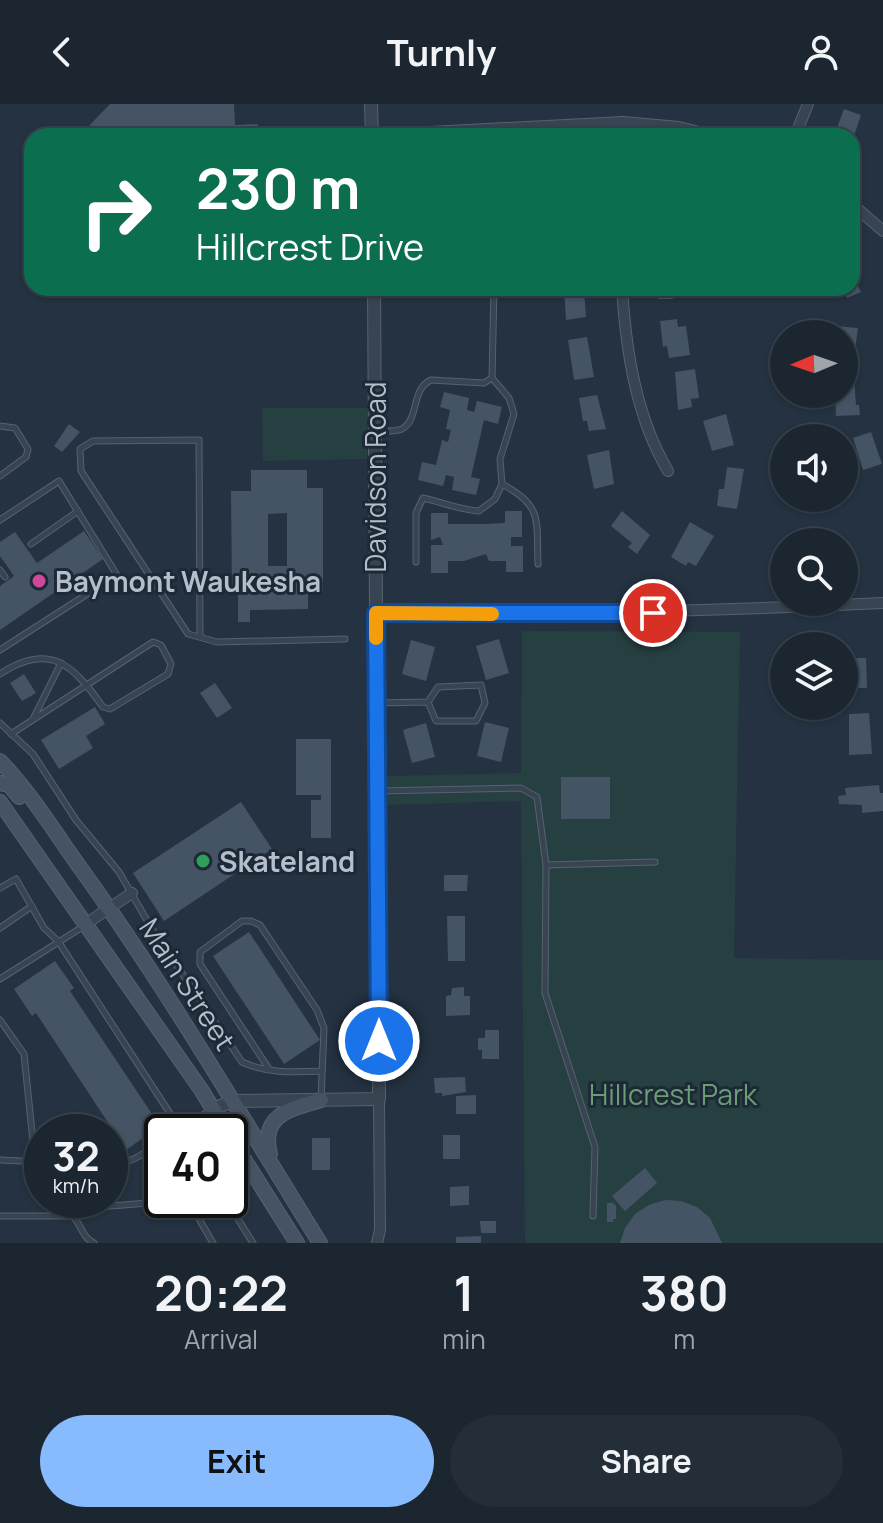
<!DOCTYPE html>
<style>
body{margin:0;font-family:Manrope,sans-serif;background:#242e39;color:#f1f3f6;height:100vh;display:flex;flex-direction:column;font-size:30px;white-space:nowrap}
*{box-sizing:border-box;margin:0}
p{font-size:26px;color:#a0a5ab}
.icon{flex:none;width:44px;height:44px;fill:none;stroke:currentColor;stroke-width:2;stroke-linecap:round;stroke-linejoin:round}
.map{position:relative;height:1139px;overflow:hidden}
.side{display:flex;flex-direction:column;background:#1b2631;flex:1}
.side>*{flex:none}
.guide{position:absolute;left:24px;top:24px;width:836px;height:168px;border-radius:24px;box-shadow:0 2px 6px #0004,0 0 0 2px #39434d;background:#0b6e4f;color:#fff;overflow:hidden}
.needle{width:52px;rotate:268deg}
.fabs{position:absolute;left:770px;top:216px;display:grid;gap:16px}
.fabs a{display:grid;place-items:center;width:88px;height:88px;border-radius:50%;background:#1b2631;box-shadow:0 2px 6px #0004,0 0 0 2px #39434d;font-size:40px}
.speed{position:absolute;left:24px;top:1010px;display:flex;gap:16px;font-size:40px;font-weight:700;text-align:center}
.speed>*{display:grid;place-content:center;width:104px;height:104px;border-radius:50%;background:#1b2631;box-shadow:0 2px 6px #0004,0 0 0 2px #39434d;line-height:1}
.speed small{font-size:20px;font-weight:400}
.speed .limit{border:4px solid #111;border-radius:12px;background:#fff;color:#111}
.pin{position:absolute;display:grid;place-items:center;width:68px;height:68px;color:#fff;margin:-34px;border:4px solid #fff;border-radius:50%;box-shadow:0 2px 8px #0007}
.me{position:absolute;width:88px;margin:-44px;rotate:0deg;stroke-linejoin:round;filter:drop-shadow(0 0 6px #0008)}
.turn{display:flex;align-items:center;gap:28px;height:168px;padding:0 40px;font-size:36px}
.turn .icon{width:104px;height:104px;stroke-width:2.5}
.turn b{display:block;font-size:56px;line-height:68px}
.eta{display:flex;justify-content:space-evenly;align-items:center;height:136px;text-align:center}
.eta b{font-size:48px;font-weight:700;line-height:56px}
.cta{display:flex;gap:16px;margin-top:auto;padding:16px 40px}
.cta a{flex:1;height:92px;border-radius:48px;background:#88bbfd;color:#111;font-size:32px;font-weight:700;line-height:92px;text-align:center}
.cta a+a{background:#242e39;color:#f1f3f6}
header{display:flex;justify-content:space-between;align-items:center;height:104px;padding:0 40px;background:#1b2631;font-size:36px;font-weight:700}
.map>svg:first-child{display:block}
</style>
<header><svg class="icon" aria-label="back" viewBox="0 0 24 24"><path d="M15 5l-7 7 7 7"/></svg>Turnly<svg class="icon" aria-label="person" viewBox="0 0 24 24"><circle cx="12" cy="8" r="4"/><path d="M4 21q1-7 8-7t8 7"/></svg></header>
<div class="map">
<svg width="883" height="1139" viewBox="0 0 883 1139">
<rect width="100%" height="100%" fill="#243241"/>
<g fill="#264042">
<path d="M 262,304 L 367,304 L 367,355 L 263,357 Z"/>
<path d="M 522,527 L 740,528 L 734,854 L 883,856 L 883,1139 L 525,1139 L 521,697 L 386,701 L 385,672 L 521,669 Z"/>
</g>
<g fill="#455465" fill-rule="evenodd">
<path d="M 110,0 L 234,0 L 235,21 L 258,20 L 258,32 L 91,32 L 85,26 Z"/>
<path d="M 844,5 L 861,11 L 854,32 L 834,32 Z"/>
<path d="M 852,170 L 861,188 L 847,194 L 842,184 L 852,184 Z"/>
<path d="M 564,184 L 580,184 L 581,187 L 584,187 L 586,213 L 566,216 Z"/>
<rect x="658" y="184" width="15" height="11"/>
<path d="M 677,215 L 678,223 L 686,222 L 690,251 L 669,254 L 667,242 L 663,243 L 660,217 Z"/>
<path d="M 836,222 L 858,224 L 855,247 L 852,246 L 851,255 L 844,254 L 844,230 L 835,230 Z"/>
<path d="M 587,233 L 594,273 L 574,276 L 568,236 Z"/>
<path d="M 695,265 L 699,294 L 691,295 L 692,303 L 678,306 L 675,268 Z"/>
<path d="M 854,274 L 856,301 L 859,301 L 860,311 L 836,312 L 835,290 L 844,290 L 844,275 Z"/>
<path d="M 444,288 L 469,294 L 467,306 L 474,308 L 477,297 L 502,303 L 498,320 L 484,316 L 471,373 L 480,375 L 476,391 L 452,386 L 454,373 L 446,371 L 443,382 L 418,376 L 422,358 L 436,361 L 442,336 L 448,338 L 451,326 L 446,325 L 450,306 L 440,303 Z"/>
<path d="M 597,291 L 606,325 L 589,327 L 587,317 L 583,317 L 579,294 Z"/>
<path d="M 726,310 L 734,341 L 712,347 L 703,317 Z"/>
<path d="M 69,320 L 80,328 L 62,348 L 54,342 Z"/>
<path d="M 871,328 L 882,360 L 863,366 L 853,334 Z"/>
<path d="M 609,346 L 614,380 L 594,385 L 587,351 Z"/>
<path d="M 727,363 L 744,365 L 737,405 L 717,402 L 719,385 L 724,385 Z"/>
<path d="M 251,366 L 307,366 L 307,384 L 323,384 L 323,487 L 308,487 L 308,505 L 250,506 L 250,518 L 238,518 L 238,487 L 232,488 L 231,387 L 251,387 ZM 287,409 L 287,462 L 268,462 L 268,410 Z"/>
<path d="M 505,407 L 522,407 L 522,433 L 511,433 L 511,442 L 523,442 L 523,468 L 506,468 L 506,457 L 489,457 L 486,450 L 464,457 L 448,457 L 448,469 L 431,469 L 431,441 L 443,441 L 440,433 L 431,436 L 431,409 L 448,409 L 448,420 L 484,420 L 505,419 Z"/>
<path d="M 622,407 L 650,431 L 637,450 L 628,443 L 632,439 L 611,422 Z"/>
<path d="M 690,418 L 714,432 L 696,462 L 688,458 L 686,462 L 671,453 Z"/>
<path d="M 84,427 L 103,455 L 0,526 L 0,482 L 14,472 L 0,452 L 0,438 L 15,428 L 37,459 Z"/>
<path d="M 499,535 L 509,569 L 486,576 L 476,542 Z"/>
<path d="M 411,536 L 435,543 L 426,577 L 402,570 Z"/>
<path d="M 847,554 L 866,554 L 867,584 L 848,584 Z"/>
<path d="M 24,570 L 36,589 L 22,597 L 10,579 Z"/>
<path d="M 215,579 L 232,604 L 217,614 L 200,589 Z"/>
<path d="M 95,603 L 105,620 L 86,632 L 93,644 L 59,665 L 41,636 Z"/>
<path d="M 869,609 L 872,650 L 849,651 L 849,610 Z"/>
<path d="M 485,618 L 509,624 L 501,658 L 477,652 Z"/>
<path d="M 426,619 L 435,653 L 412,659 L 403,626 Z"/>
<path d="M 296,635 L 331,635 L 331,734 L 311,734 L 311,696 L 321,696 L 321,691 L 296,691 Z"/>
<rect x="561" y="673" width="49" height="42"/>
<path d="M 879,681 L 880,689 L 883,689 L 883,707 L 862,709 L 862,701 L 839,700 L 838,692 L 846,691 L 845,684 Z"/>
<path d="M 241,698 L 272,745 L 164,817 L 133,769 Z"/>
<path d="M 444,771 L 468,771 L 467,787 L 444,787 Z"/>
<path d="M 447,812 L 465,812 L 465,857 L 448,857 Z"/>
<path d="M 249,828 L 320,936 L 284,960 L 213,852 Z"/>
<path d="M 55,857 L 74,884 L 70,887 L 160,1022 L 126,1046 L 36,909 L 32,912 L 14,885 Z"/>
<path d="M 464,883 L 464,892 L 470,892 L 470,911 L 446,912 L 446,892 L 451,891 L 452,884 Z"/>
<path d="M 485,926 L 499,926 L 499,955 L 482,955 L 482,946 L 478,946 L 478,934 L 485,934 Z"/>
<path d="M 465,973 L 466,988 L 442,992 L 442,989 L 435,989 L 434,974 Z"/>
<path d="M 476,991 L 476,1010 L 456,1010 L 456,992 Z"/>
<rect x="443" y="1031" width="17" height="24"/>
<rect x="312" y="1034" width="18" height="32"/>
<path d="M 645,1064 L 657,1079 L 625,1107 L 612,1092 Z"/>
<path d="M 469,1082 L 469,1101 L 450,1102 L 450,1083 Z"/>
<path d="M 665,1096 L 681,1097 L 697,1103 L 710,1114 L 722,1139 L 620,1139 L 625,1124 L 635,1110 L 649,1101 Z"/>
<path d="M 607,1099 L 613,1099 L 616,1102 L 616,1115 L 613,1115 L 613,1118 L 607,1118 Z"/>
<path d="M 480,1117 L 496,1117 L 496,1129 L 481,1129 Z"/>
<path d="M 481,1132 L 481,1139 L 456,1139 L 456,1133 Z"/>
</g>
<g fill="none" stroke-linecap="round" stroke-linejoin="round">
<defs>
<g id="service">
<path d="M 492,274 L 509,294 L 514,310 L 500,355 L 502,380 C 544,402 536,417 538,460"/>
<path d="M 0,322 L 15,324 L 28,345 L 26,353 L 0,372"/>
<path d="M 376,328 C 383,327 395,328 402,325 C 420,315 410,286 431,276 L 484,279 L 492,274 L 494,184"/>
<path d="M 0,416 L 59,377 L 117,471 L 0,546"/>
<path d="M 31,440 L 78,407"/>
<path d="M 416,458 L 416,409 L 423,394 C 442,398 460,406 479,407 L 495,395 L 502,380"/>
<path d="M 0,466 L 5,473"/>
<path d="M 200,533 L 199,336 L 93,337 L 80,345 L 81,367 L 188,530 L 217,538 L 345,535"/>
<path d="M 0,570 C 50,537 73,561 103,603 L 110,605 L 168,570 L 171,560 L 161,541 L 153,538 L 11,630"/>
<path d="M 377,599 L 428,598 L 438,583 L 481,581 L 485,599 L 476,617 L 436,617 L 428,598"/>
<path d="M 33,615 L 61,559"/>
<path d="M 0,619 L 33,650 L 76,716 L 119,768 L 152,825 L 242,958 C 268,970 295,968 322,967"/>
<path d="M 377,687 L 521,684 L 537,693 L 546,761 L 545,889 L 595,1043 L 593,1112"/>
<path d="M 546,761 L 655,758"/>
<path d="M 0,784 L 16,775 L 44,824 L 58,837 L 182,1028"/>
<path d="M 0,824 L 32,802"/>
<path d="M 0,875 L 84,822"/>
<path d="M 0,916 L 24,950 L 35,1057"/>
<path d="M 269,965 L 200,860 L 200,848 L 242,817 L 251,817 L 260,821 L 317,906 L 324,924 L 321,995"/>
<path d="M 177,1028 L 212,1005"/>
<path d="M 155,1042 L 162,1054"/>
<path d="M 0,1056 L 42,1058"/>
<path d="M 110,1060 C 130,1061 146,1048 162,1037"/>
<path d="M 188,1096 L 213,1139"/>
<path d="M 226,1096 L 253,1139"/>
<path d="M 98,1103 L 186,1096"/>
<path d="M 0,1112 L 72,1112 C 82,1120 81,1133 94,1139"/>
</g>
<g id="minor">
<path d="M 372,31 L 623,18 L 679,23 L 715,32"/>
<path d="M 622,32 L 623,18"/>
<path d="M 795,32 L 808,0"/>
<path d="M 852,100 L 883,127"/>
<path d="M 622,184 C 626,247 636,313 668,367"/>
<path d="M 376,509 C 545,511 714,507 883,499"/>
<path d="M 84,821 L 132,789"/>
<path d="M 377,1139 L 380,1126 L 379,995"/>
</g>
<g id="tertiary">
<path d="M 371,0 L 372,32"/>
<path d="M 213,1005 L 233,997 L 379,995 L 374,184"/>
</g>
<g id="secondary">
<path d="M 0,657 C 32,690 57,732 84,769 C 169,888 243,1015 320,1139"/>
<path d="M 0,679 L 9,681 L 19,693"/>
<path d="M 0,698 L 202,987 L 227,1028"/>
<path d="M 230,1033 L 297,1139"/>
<path d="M 270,1050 C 260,1010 291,1005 321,996"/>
</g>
</defs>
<use href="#service" stroke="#56626e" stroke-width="7"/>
<use href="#minor" stroke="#56626e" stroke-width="12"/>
<use href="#tertiary" stroke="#56626e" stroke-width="14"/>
<use href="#secondary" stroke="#56626e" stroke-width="16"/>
<use href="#service" stroke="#384451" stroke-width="5"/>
<use href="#minor" stroke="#384451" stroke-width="10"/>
<use href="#tertiary" stroke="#384451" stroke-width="12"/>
<use href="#secondary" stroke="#465364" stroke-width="14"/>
</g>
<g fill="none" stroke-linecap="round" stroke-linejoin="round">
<defs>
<path id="route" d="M 379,937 L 376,509 L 653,509"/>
</defs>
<use href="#route" stroke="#114b97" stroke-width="20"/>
<use href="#route" stroke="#1a73e8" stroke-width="14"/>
<path stroke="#f59e0b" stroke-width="14" d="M 376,534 L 376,509 L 492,510"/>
</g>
<circle fill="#d1479c" stroke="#1d2936" stroke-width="3" cx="39" cy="477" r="8"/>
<circle fill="#2e9e5b" stroke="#1d2936" stroke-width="3" cx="203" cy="757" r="8"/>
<g text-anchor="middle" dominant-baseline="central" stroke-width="6" stroke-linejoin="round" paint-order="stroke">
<g font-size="28" fill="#b5bfcb" stroke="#1d2936">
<text transform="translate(375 373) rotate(-90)">Davidson Road</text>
<text transform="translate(188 880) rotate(57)">Main Street</text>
</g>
<g font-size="28" font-weight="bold" fill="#b5bfcb" stroke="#1d2936" text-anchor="start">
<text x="55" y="477">Baymont Waukesha</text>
<text x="219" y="757">Skateland</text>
</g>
<g font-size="28" fill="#6b9d74" stroke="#1d2936">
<text x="673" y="990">Hillcrest Park</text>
</g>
</g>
</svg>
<div class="fabs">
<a><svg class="needle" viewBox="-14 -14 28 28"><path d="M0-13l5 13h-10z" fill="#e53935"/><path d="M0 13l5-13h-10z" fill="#a0a5ab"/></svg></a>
<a><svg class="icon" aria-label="sound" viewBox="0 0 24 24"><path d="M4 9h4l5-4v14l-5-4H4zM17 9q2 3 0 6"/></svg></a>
<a><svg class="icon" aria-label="search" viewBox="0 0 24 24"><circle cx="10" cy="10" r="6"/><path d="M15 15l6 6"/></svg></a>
<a><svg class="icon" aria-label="layers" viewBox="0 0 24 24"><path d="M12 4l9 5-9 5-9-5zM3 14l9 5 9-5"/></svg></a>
</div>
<div class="speed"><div>32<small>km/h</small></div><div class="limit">40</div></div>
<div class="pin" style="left:653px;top:509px;background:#d93025"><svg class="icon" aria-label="arrive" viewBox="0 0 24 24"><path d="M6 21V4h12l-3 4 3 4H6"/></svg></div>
<svg class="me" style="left:379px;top:937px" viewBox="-20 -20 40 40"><circle r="17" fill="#1a73e8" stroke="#fff" stroke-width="3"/><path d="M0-11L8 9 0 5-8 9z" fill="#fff"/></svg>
<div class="guide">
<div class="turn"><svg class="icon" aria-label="right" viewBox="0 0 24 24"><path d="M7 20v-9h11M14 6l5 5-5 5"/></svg><div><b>230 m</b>Hillcrest Drive</div></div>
</div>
</div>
<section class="side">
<div class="eta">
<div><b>20:22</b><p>Arrival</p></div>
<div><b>1</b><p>min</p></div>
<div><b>380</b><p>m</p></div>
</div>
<div class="cta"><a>Exit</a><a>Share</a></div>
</section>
